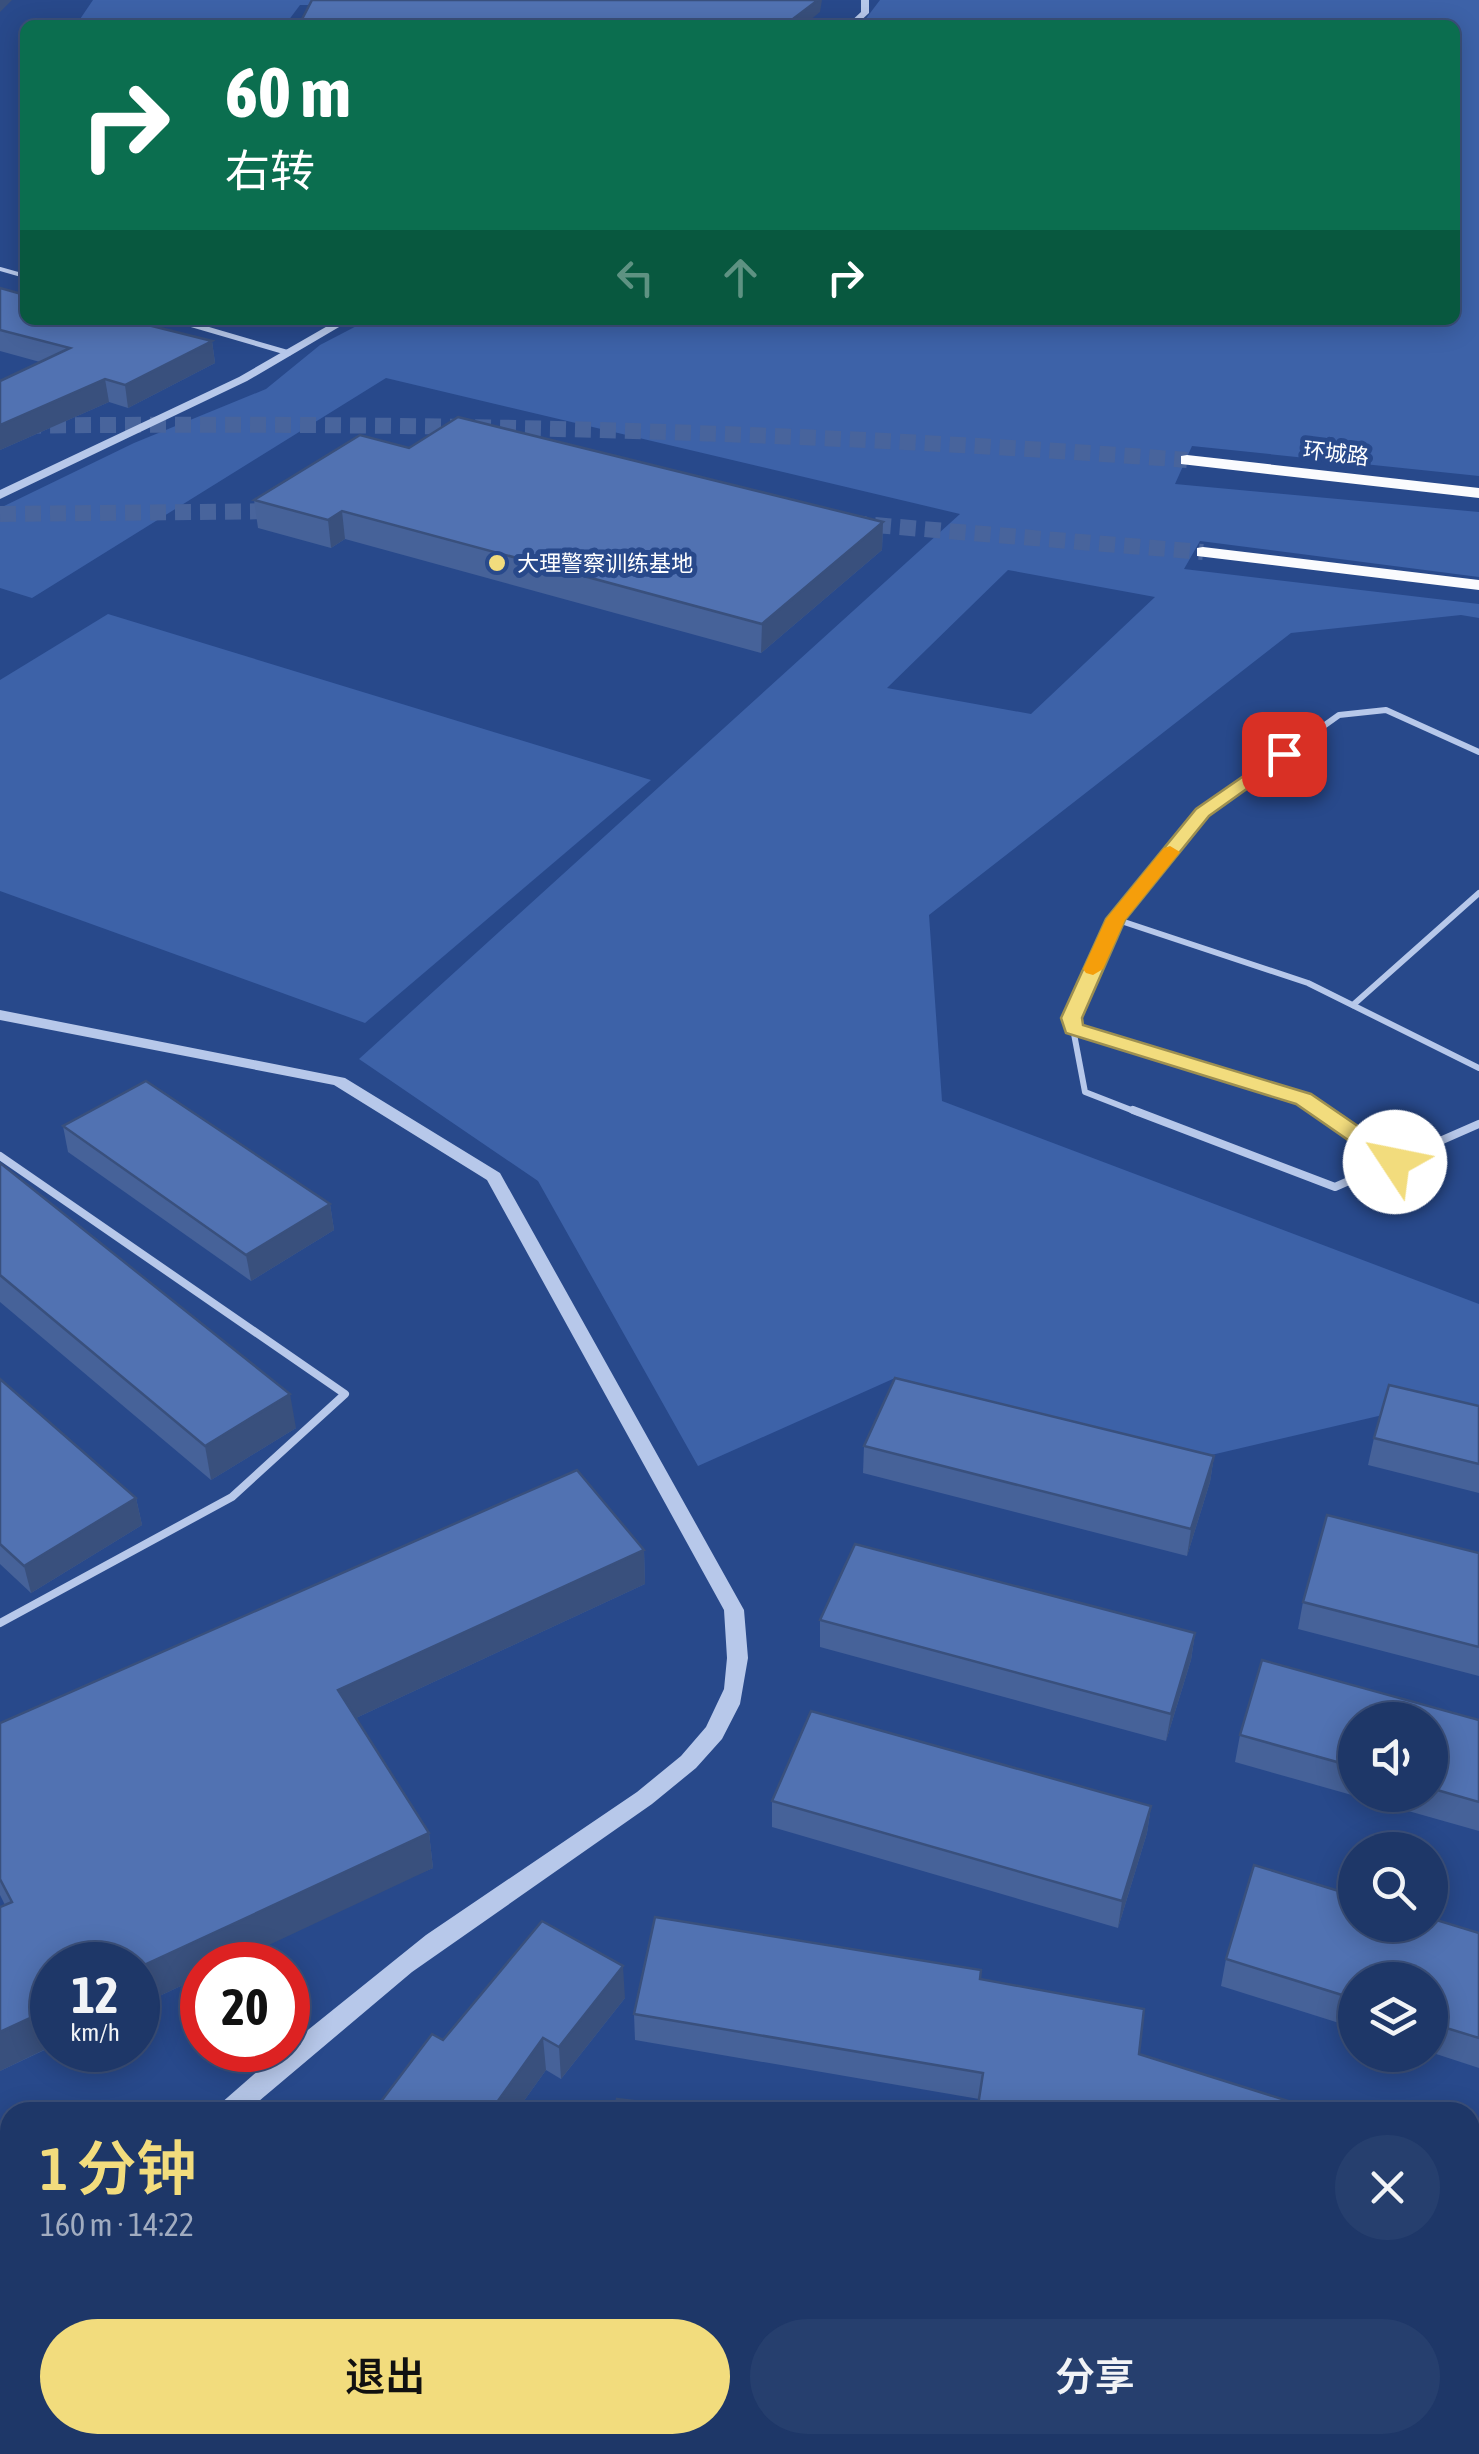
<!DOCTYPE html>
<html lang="zh">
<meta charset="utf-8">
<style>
body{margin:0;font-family:"Asap Condensed","Noto Sans SC",sans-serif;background:#263f6e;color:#f1f3f6;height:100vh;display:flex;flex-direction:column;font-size:38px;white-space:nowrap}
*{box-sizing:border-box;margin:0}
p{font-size:32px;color:#a1acc0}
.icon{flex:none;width:55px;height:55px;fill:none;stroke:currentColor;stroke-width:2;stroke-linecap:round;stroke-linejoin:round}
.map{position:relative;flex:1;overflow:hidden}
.sheet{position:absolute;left:0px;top:2102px;width:1480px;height:352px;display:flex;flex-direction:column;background:#1e3768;border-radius:30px 30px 0 0;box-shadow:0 5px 25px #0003,0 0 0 2px #3c517c}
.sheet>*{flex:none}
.hud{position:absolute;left:20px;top:20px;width:1440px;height:305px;border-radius:15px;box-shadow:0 5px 25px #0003,0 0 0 2px #3c517c;background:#0b6e4f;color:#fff;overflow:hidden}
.tools{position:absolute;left:1338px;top:1702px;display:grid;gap:20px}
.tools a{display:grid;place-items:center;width:110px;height:110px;border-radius:50%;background:#1e3768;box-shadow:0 5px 25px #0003,0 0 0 2px #3c517c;font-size:50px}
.speed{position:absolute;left:30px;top:1942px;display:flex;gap:20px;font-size:50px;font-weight:700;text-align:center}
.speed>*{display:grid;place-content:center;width:130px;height:130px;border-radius:50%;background:#1e3768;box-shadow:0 5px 25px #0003,0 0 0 2px #3c517c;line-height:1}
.speed small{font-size:25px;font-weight:400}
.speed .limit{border:15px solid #d22;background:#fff;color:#111}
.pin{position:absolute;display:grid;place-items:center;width:85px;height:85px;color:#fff;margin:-42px;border-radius:20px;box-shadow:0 5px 15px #0006}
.me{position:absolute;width:110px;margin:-55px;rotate:304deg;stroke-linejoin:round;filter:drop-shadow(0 0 8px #0008)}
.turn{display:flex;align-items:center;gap:35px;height:210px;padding:0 40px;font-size:45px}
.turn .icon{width:130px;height:130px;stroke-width:2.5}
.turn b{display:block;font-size:70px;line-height:85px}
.lanes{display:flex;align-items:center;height:95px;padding:0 40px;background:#0003;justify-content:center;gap:50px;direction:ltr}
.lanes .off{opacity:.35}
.round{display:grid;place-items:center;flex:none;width:105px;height:105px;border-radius:52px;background:#263f6e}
.overview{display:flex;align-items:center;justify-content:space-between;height:170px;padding:0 40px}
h1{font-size:60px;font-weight:600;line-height:75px;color:#f2dc7d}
.cta{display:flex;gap:20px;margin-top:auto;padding:20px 40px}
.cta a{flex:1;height:115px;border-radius:60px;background:#f2dc7d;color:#111;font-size:40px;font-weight:600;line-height:115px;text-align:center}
.cta a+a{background:#263f6e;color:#f1f3f6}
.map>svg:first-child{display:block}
</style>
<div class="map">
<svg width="1479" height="2454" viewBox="0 0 1479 2454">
<rect width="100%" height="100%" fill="#28498b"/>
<g fill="#3d62a8" fill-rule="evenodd">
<path d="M 93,0 L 524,0 L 511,6 L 300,5 L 285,25 L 76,25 Z"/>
<path d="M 880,0 L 1479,0 L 1479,476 L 1192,446 L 1175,484 L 1479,512 L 1479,577 L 1200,541 L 1184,569 L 1479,604 L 1479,618 L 1461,615 L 1291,633 L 929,915 L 942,1101 L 1479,1304 L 1479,1415 L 1430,1404 L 1207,1456 L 895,1378 L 698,1466 L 538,1181 L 359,1059 L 960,514 L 386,378 L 32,598 L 0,588 L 0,508 L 134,443 L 266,389 L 320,345 L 368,320 L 1455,320 L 1455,25 L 861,25 ZM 1008,570 L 1155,597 L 1031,714 L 887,688 Z"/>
<path d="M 108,614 L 651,780 L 365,1023 L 0,891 L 0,680 Z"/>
</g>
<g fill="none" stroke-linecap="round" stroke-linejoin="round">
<g stroke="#48649c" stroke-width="16" stroke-dasharray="16 9" stroke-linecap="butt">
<path d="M 0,426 C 397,421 792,430 1187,460"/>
<path d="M 0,514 L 290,511"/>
<path d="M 850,523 L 1203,552"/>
</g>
<path stroke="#b7c8ea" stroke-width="4" d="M 0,269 L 25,276"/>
<path stroke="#b7c8ea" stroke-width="5" d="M 176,320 L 289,353"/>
<g stroke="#b7c8ea" stroke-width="6">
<path d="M 1115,919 L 1308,983 L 1479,1068"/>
<path d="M 1353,1005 L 1479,893"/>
<path d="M 1074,1029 L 1303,1099 L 1323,1113"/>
<path d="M 1139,1113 L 1085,1092 L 1071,1018 L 1115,919 L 1202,813 L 1339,715 L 1386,710 L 1479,752"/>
</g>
<g stroke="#b7c8ea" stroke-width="8">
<path d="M 1133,1110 L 1335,1187 L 1479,1124"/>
<path d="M 1319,1110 L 1395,1162"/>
<path d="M 0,1156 L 345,1394 L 232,1497 L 0,1623"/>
</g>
<g fill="#b7c8ea" fill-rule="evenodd">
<path d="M 861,0 L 869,0 L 869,13 L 856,25 L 847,25 L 861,12 Z"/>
<path d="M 338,320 L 351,320 L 247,381 L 0,499 L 0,490 L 239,377 Z"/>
<path d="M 0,1010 L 345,1078 L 500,1173 L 744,1610 L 748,1658 L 740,1704 L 722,1739 L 696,1768 L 652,1804 L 412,1972 L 246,2112 L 217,2112 L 220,2104 L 277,2054 L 288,2050 L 288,2046 L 426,1935 L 637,1792 L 681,1756 L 706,1727 L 724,1689 L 727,1658 L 724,1610 L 487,1180 L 334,1085 L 0,1020 Z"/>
<path d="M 10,2297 L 10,2326 L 0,2330 L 0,2301 Z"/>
</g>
<g fill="#fafbfe" fill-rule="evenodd">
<path d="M 1187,455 L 1479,488 L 1479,498 L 1181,464 L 1181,456 Z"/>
<path d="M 1203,547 L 1479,580 L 1479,590 L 1197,556 L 1197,548 Z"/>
</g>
</g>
<g fill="#466299" fill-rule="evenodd">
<path d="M 25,167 L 25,188 L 24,188 L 21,172 Z"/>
<path d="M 0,288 L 212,341 L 215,363 L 128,408 L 109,402 L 0,450 L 0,381 L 40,362 L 0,351 Z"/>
<path d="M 409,448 L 883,522 L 882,550 L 761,653 L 345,539 L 331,548 L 258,528 L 254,500 Z"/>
<path d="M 63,1126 L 330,1204 L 334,1230 L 251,1281 L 68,1152 Z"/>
<path d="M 0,1163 L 296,1428 L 211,1480 L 0,1302 Z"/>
<path d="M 0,1379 L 136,1498 L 142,1525 L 31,1593 L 0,1564 Z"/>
<path d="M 1479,1406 L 1479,1493 L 1368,1465 L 1374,1438 Z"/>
<path d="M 864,1446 L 1214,1456 L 1210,1482 L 1187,1556 L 863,1473 Z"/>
<path d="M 644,1550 L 645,1584 L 356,1718 L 429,1833 L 433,1868 L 202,1965 L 202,1976 L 0,2071 L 0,1907 L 5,1905 L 0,1895 L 0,1723 Z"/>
<path d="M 1479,1553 L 1479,1676 L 1298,1629 L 1303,1602 Z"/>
<path d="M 820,1620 L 1195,1633 L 1191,1660 L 1166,1741 L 820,1647 Z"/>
<path d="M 1262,1660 L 1479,1720 L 1479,1831 L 1235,1762 L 1240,1735 ZM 1355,1720 L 1430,1720 L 1430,1795 L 1355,1795 Z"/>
<path d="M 772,1801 L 1151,1806 L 1147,1833 L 1118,1928 L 772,1827 Z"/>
<path d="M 1479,1933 L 1479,2068 L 1430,2052 L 1430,1980 L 1355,1980 L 1355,2028 L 1221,1986 L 1226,1959 Z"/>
<path d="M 980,1979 L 1144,2009 L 979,2099 L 635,2040 L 634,2014 Z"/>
<path d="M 625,1998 L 561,2079 L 546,2070 L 516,2112 L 373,2112 L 443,2040 Z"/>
<path d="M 930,2445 L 1089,2445 L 1088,2454 L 929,2454 Z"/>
</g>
<g fill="#39507d">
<path d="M 0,0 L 12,0 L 0,12 Z"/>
<path d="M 818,0 L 822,0 L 820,12 L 804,25 L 785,25 Z"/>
<path d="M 212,341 L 215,363 L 128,408 L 125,385 Z"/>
<path d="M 105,379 L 109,402 L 0,450 L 0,425 Z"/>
<path d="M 342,511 L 345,539 L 331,548 L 328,520 Z"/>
<path d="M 883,522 L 882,550 L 761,653 L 762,624 Z"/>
<path d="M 330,1204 L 334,1230 L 251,1281 L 246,1255 Z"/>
<path d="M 290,1394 L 296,1428 L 211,1480 L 205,1446 Z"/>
<path d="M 1214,1456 L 1210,1482 L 1187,1556 L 1191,1529 Z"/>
<path d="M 136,1498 L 142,1525 L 31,1593 L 24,1566 Z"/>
<path d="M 644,1550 L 645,1584 L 343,1724 L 338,1690 Z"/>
<path d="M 1195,1633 L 1191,1660 L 1166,1741 L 1171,1714 Z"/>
<path d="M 1151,1806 L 1147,1833 L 1118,1928 L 1122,1901 Z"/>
<path d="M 429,1833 L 433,1868 L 226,1965 L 202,1965 L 202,1976 L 138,2006 L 138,1968 Z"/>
<path d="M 623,1966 L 625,1998 L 561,2079 L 559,2047 Z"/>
<path d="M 52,2008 L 52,2046 L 0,2071 L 0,2032 Z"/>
<path d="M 543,2038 L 546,2070 L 516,2112 L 490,2112 Z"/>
<path d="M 535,2445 L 556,2445 L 551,2454 L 530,2454 Z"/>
</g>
<g fill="#5172b2" stroke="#39507d" stroke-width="2.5">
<path d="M 312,0 L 818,0 L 785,25 L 299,25 Z"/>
<path d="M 0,288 L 25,295 L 25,320 L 128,320 L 212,341 L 125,385 L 105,379 L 0,425 L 0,381 L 70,348 L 0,330 Z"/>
<path d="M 458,417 L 883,522 L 762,624 L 342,511 L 328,520 L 254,500 L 360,435 L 409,448 Z"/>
<path d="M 146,1081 L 330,1204 L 246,1255 L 63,1126 Z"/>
<path d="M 0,1163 L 290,1394 L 205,1446 L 0,1275 Z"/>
<path d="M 895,1378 L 1214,1456 L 1191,1529 L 864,1446 Z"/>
<path d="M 0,1379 L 136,1498 L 24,1566 L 0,1544 Z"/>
<path d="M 1389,1385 L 1479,1406 L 1479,1464 L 1374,1438 Z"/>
<path d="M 577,1470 L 644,1550 L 338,1690 L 429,1833 L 138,1968 L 138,1965 L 52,1965 L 52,2008 L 0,2032 L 0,1907 L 12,1902 L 0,1879 L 0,1723 Z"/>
<path d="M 1327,1515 L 1479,1553 L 1479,1647 L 1303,1602 Z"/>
<path d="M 855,1544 L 1195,1633 L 1171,1714 L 820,1620 Z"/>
<path d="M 1262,1660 L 1479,1720 L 1479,1802 L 1430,1788 L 1430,1720 L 1355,1720 L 1355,1767 L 1240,1735 Z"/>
<path d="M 811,1711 L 1151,1806 L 1122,1901 L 772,1801 Z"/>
<path d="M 1254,1865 L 1355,1896 L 1355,1925 L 1430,1925 L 1430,1918 L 1479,1933 L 1479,2038 L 1430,2023 L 1430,1980 L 1355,1980 L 1355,1999 L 1226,1959 Z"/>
<path d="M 655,1917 L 981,1970 L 980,1979 L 1144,2009 L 1139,2054 L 1323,2112 L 977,2112 L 983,2073 L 634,2014 Z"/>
<path d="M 542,1921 L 623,1966 L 559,2047 L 543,2038 L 490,2112 L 373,2112 L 432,2034 L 443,2040 Z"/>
<path d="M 617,2099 L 722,2112 L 615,2112 Z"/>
<path d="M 124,2445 L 535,2445 L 530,2454 L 117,2454 Z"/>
<path d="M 960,2445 L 1089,2445 L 1088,2454 L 994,2454 Z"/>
</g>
<path fill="#f2dc7d" stroke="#9d8f51" stroke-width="2.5" d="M 1284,748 L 1293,754 L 1290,758 L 1209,816 L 1125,920 L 1082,1018 L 1083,1025 L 1311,1094 L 1403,1157 L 1406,1162 L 1403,1167 L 1387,1167 L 1296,1104 L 1066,1033 L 1061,1018 L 1106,919 L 1196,809 Z"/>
<path fill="#f59e0b" d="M 1170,846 L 1180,852 L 1125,920 L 1103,969 L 1093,975 L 1086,973 L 1083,969 L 1106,919 L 1164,848 Z"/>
<circle fill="#f2dc7d" stroke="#28498b" stroke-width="4" cx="497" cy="563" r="10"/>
<g text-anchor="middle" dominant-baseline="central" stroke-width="10" stroke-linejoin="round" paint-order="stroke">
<g font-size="22" fill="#fff" stroke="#28498b">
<text transform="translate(1336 453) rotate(7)">环城路</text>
</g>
<g font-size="22" fill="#fff" stroke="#28498b" text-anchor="start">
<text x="517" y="563">大理警察训练基地</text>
</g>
</g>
</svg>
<div class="tools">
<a><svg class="icon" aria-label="sound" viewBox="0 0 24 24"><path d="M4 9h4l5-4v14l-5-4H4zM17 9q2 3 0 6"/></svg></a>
<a><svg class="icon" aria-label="search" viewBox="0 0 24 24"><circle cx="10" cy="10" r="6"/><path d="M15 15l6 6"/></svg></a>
<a><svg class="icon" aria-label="layers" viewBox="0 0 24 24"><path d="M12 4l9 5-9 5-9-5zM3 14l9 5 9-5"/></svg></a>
</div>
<div class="speed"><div>12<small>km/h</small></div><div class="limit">20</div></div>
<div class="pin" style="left:1284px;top:754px;background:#d93025"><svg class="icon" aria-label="arrive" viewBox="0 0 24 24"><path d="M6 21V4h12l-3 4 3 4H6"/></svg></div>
<svg class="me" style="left:1395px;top:1162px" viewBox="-20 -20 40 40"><circle r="19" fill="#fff"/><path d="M0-13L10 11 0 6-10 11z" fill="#f2dc7d"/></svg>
<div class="hud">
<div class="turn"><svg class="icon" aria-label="right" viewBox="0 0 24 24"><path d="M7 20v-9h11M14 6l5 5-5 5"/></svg><div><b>60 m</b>右转</div></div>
<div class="lanes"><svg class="icon off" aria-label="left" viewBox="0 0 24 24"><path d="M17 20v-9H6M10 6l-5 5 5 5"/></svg><svg class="icon off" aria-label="ahead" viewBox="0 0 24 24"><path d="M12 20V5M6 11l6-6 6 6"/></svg><svg class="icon" aria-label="right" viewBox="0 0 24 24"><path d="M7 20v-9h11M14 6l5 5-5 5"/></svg></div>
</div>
<section class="sheet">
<div class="overview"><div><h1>1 分钟</h1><p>160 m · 14:22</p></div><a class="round"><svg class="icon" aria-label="close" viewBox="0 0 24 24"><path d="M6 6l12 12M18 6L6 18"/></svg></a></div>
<div class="cta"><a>退出</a><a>分享</a></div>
</section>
</div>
